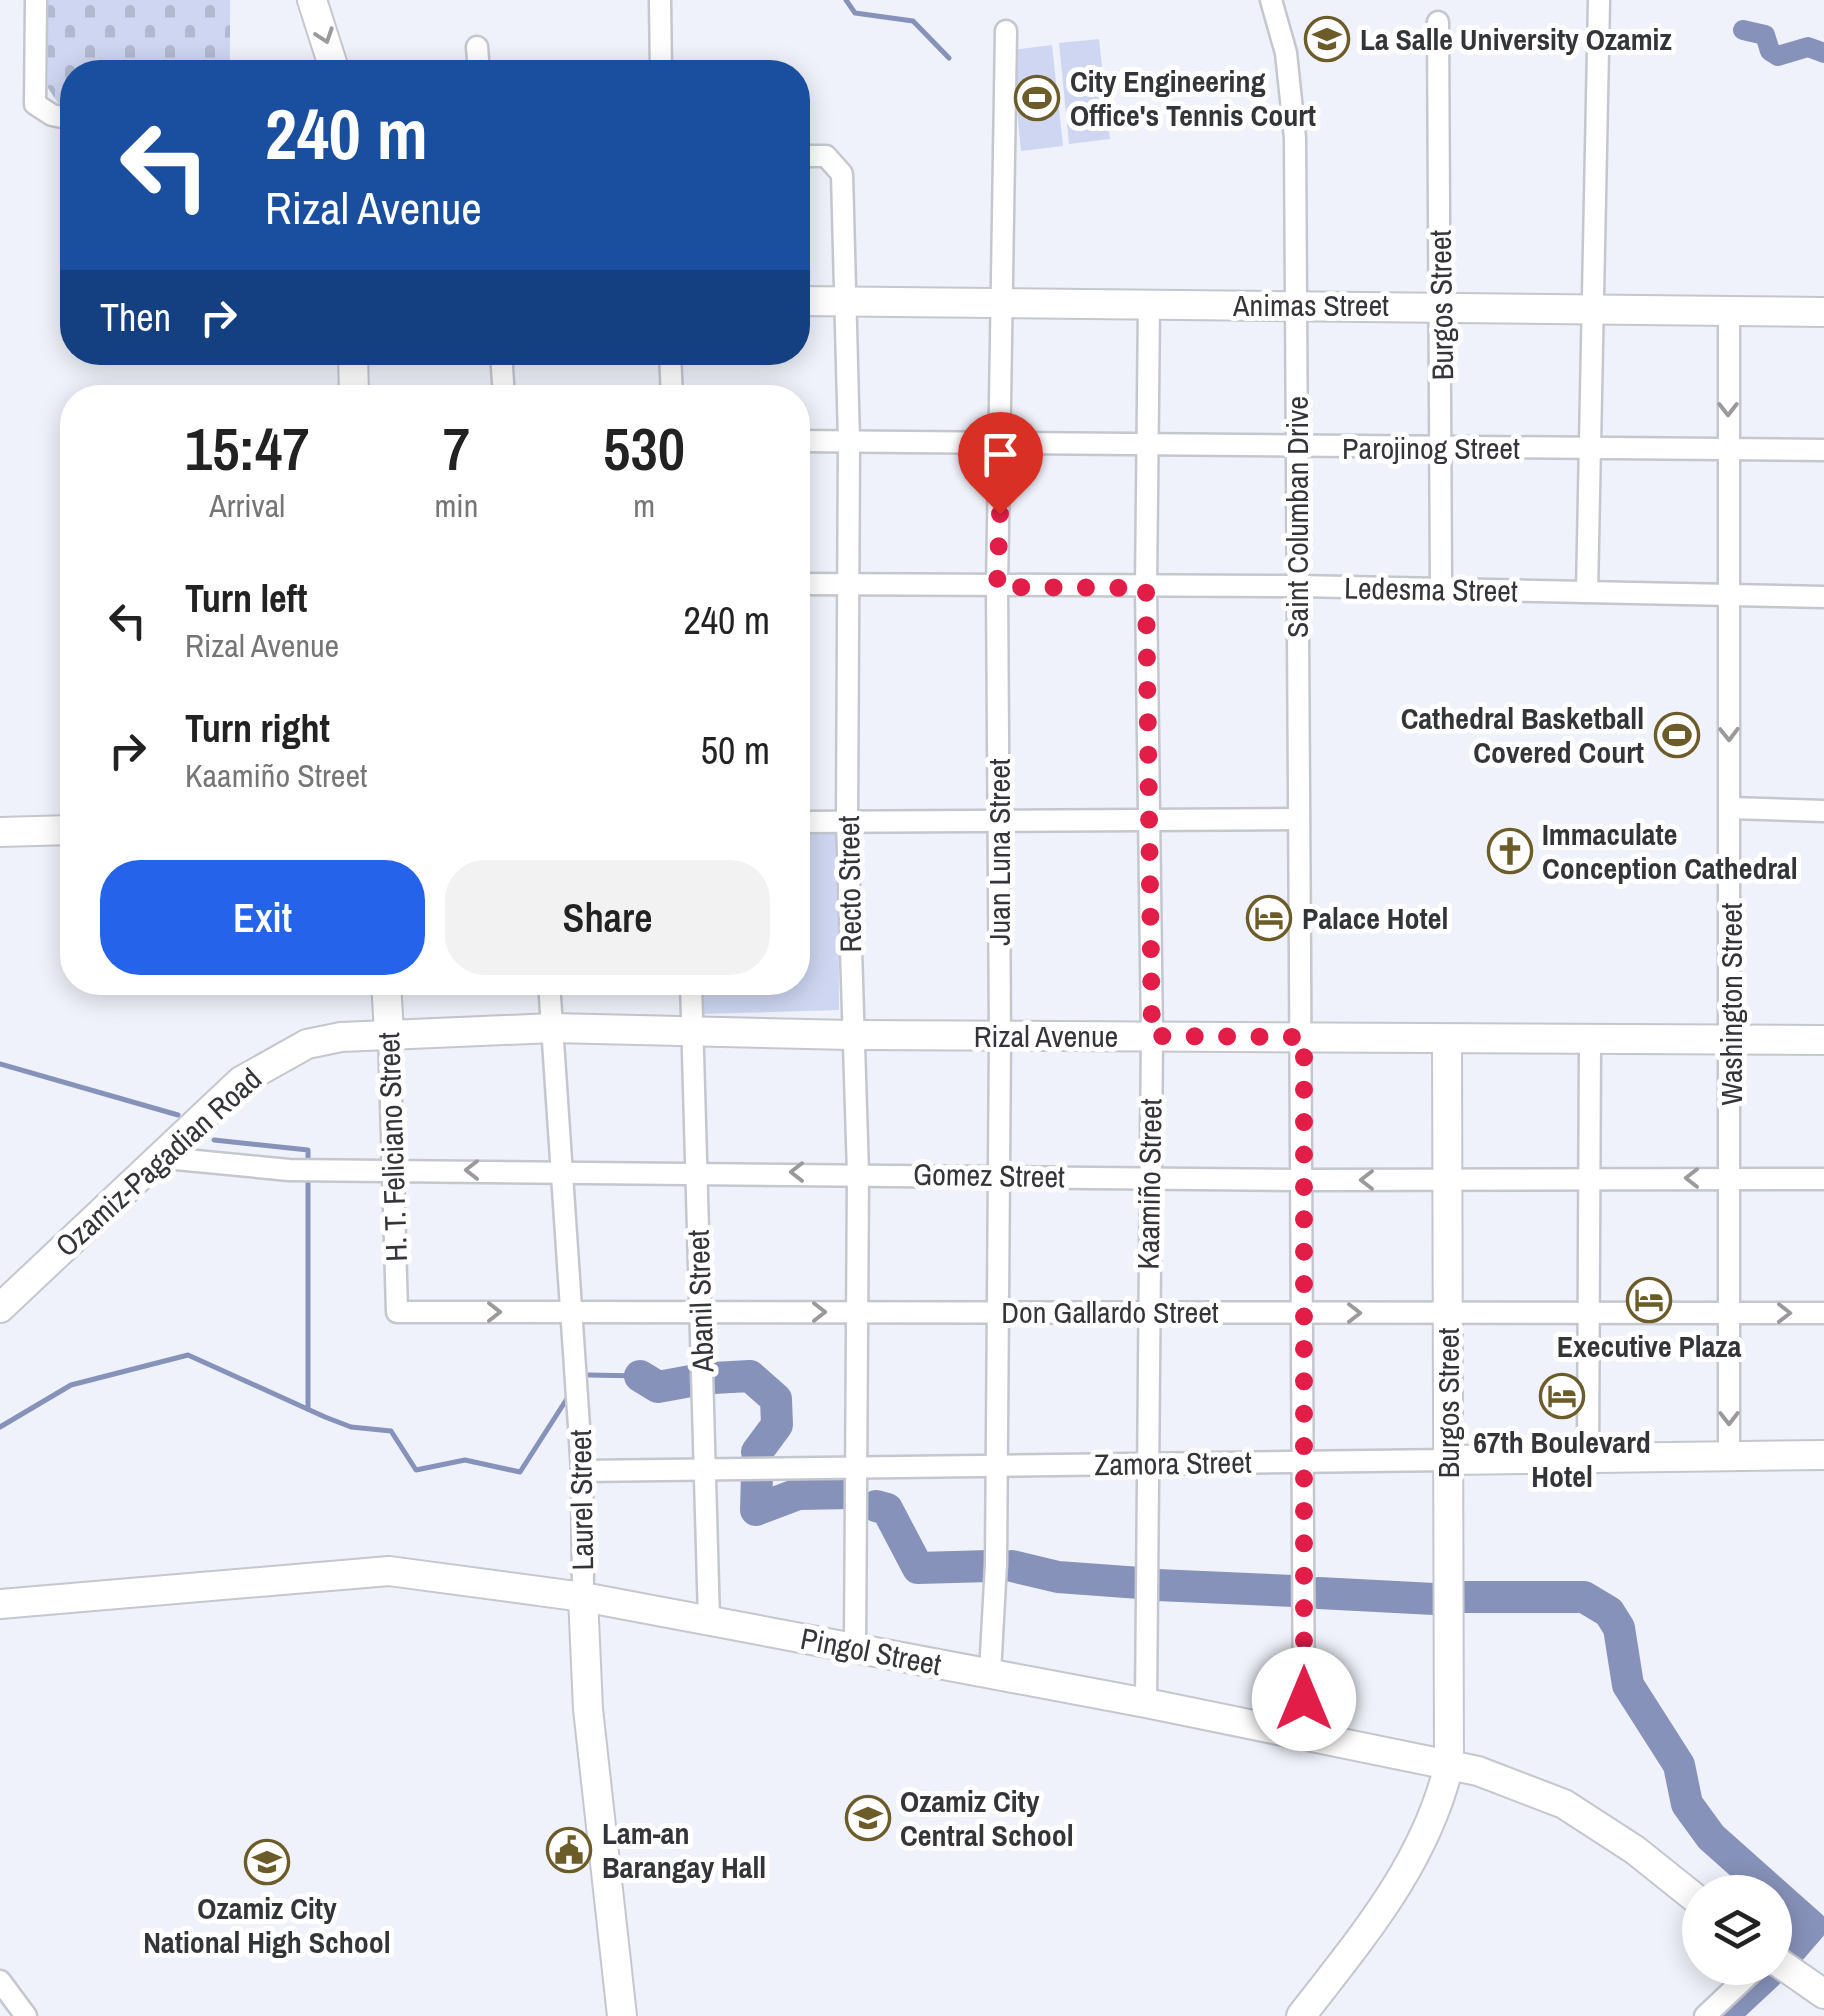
<!DOCTYPE html>
<meta charset="utf-8">
<style>
body{margin:0;font-family:"Archivo Narrow",sans-serif;background:#f2f2f2;color:#222;height:100vh;display:flex;flex-direction:column;font-size:38px;white-space:nowrap}
*{box-sizing:border-box;margin:0}
p{font-size:32px;color:#767676}
.icon{flex:none;width:55px;height:55px;fill:none;stroke:currentColor;stroke-width:2;stroke-linecap:round;stroke-linejoin:round}
.map{position:relative;flex:1;overflow:hidden}
.side{position:absolute;left:60px;top:385px;width:750px;height:610px;display:flex;flex-direction:column;background:#fff;border-radius:40px;box-shadow:0 5px 25px #0003}
.side>*{flex:none}
.hud{position:absolute;left:60px;top:60px;width:750px;height:305px;border-radius:40px;box-shadow:0 5px 25px #0003;background:#1a4fa0;color:#fff;overflow:hidden}
.tools{position:absolute;left:1682px;top:1875px;display:grid;gap:20px}
.tools a{display:grid;place-items:center;width:110px;height:110px;border-radius:50%;background:#fff;box-shadow:0 5px 25px #0003;font-size:50px}
.pin{position:absolute;display:grid;place-items:center;width:85px;height:85px;color:#fff;margin:-102px -42px;border-radius:50% 50% 50% 0;rotate:-45deg;box-shadow:0 0 10px #0007}
.pin .icon{rotate:45deg}
.me{position:absolute;width:110px;margin:-55px;rotate:0deg;stroke-linejoin:round;filter:drop-shadow(0 0 8px #0008)}
.turn{display:flex;align-items:center;gap:35px;height:210px;padding:0 40px;font-size:45px}
.turn .icon{width:130px;height:130px;stroke-width:2.5}
.turn b{display:block;font-size:70px;line-height:85px}
.then{display:flex;align-items:center;height:95px;padding:0 40px;background:#0003;gap:20px;font-size:38px}
.eta{display:flex;justify-content:space-evenly;align-items:center;height:170px;text-align:center}
.eta b{font-size:60px;font-weight:600;line-height:70px}
.action{display:flex;gap:20px;margin-top:auto;padding:20px 40px}
.action a{flex:1;height:115px;border-radius:40px;background:#2563eb;color:#fff;font-size:40px;font-weight:600;line-height:115px;text-align:center}
.action a+a{background:#f2f2f2;color:#222}
ul{padding:0;list-style:none}
li{display:flex;align-items:center;gap:30px;height:130px;padding:0 40px}
li div{flex:1}
li b{display:block;font-size:38px}
li em{font-style:normal}
.map>svg:first-child{display:block}
</style>
<div class="map">
<svg width="1824" height="2016" viewBox="0 0 1824 2016">
<defs>
<pattern id="cemetery-stones" width="16" height="16" patternUnits="userSpaceOnUse" patternTransform="scale(2.5)"><rect width="16" height="16" fill="#ced6f1"/><path d="M2 7V4a2 2 0 0 1 4 0v3zM10 15v-3a2 2 0 0 1 4 0v3z" fill="#b2b8cf"/></pattern>
</defs>
<rect width="100%" height="100%" fill="#eff2fa"/>
<path fill="url(#cemetery-stones)" d="M 48,0 L 230,0 L 230,72 L 72,72 L 72,111 L 62,109 L 48,88 Z"/>
<g fill="#ced6f1">
<path d="M 1099,39 L 1110,139 L 1069,144 L 1059,43 Z"/>
<path d="M 1052,45 L 1063,146 L 1021,151 L 1011,50 Z"/>
<path d="M 838,824 L 839,1010 L 700,1014 L 700,983 L 798,982 L 798,826 Z"/>
</g>
<g fill="none" stroke-linecap="round" stroke-linejoin="round">
<g stroke="#8792ba" stroke-width="5">
<path d="M 846,0 L 855,13 L 913,21 L 949,58"/>
<path d="M 0,1064 L 178,1115"/>
<path d="M 214,1140 L 308,1150 L 308,1159"/>
<path d="M 308,1184 L 308,1409"/>
<path d="M 589,1375 L 640,1376"/>
<path d="M 0,1427 L 71,1385 L 188,1355 L 325,1417 L 351,1427 L 391,1431 L 416,1470 L 465,1460 L 520,1472 L 570,1394"/>
</g>
<path stroke="#8792ba" stroke-width="20" d="M 1743,30 L 1765,35 L 1770,51 L 1778,56 L 1808,47 L 1824,53"/>
<g stroke="#8792ba" stroke-width="32">
<path d="M 640,1376 L 658,1387 L 696,1380"/>
<path d="M 713,1378 L 750,1376 L 776,1399 L 777,1425 L 757,1452"/>
<path d="M 757,1475 L 756,1510 L 798,1494 L 851,1493"/>
<path d="M 876,1506 L 887,1509 L 918,1568 L 990,1566"/>
<path d="M 1012,1566 L 1058,1577 L 1140,1583"/>
<path d="M 1157,1585 L 1294,1591"/>
<path d="M 1319,1593 L 1434,1599"/>
<path d="M 1460,1597 L 1584,1597 L 1609,1612 L 1619,1628 L 1628,1685 L 1679,1765 L 1687,1804 L 1711,1837 L 1811,1926 L 1785,1956"/>
<path d="M 1722,2016 L 1768,1973"/>
</g>
<defs>
<g id="street">
<path d="M 36,0 L 35,104 L 52,115 L 72,119"/>
<path d="M 660,0 L 661,72"/>
<path d="M 1271,0 L 1286,53 L 1295,138 C 1296,670 1304,1203 1304,1735"/>
<path d="M 1438,22 L 1441,589"/>
<path d="M 477,47 L 479,72"/>
<path d="M 798,156 L 826,156 L 842,174 L 849,441 L 847,821 L 858,1173 L 855,1649"/>
<path d="M 1729,311 L 1729,1456"/>
<path d="M 501,352 L 504,398"/>
<path d="M 670,352 L 672,398"/>
<path d="M 798,441 L 1824,450"/>
<path d="M 798,584 L 1298,586 L 1824,597"/>
<path d="M 1587,592 L 1599,0"/>
<path d="M 1730,808 L 1824,811"/>
<path d="M 798,822 L 1298,819"/>
<path d="M 549,982 L 582,1471 L 583,1597"/>
<path d="M 691,982 L 709,1620"/>
<path d="M 389,1032 L 397,1312 L 1824,1313"/>
<path d="M 155,1157 L 289,1170 L 1304,1180 L 1824,1179"/>
<path d="M 1588,1458 L 1590,1040"/>
<path d="M 582,1471 L 1448,1460"/>
<path d="M 990,1673 L 996,1564 L 1000,1036 L 997,587 L 1006,31"/>
<path d="M 1146,1703 L 1152,1036 L 1146,588 L 1149,305"/>
<path d="M 0,1981 L 26,2016"/>
<path d="M 1705,2016 L 1756,1968"/>
</g>
<g id="secondary">
<path d="M 312,0 L 335,72"/>
<path d="M 798,301 L 1824,312"/>
<path d="M 353,352 L 354,398"/>
<path d="M 0,832 L 72,830"/>
<path d="M 386,982 L 389,1032"/>
<path d="M 0,1308 L 241,1081 L 307,1044 L 341,1037 L 553,1028 L 851,1035 L 1824,1040"/>
<path d="M 1448,1460 L 1824,1455"/>
<path d="M 583,1597 L 588,1709 L 622,2016"/>
<path d="M 0,1604 L 389,1571 L 583,1597 L 1146,1703 L 1478,1771 L 1564,1804 L 1635,1850 L 1700,1902"/>
<path d="M 1775,1960 L 1824,1994"/>
<path d="M 1301,2016 C 1362,1937 1425,1864 1449,1765 L 1447,1040"/>
</g>
</defs>
<use href="#street" stroke="#c5c7cf" stroke-width="25"/>
<use href="#secondary" stroke="#c5c7cf" stroke-width="32"/>
<use href="#street" stroke="#fff" stroke-width="20"/>
<use href="#secondary" stroke="#fff" stroke-width="28"/>
</g>
<defs><path id="oneway-chevron" d="M-2-3.5L2.5 0L-2 3.5" fill="none" stroke-width="1.6" stroke-linecap="round" stroke-linejoin="round" transform="scale(2.5)"/></defs>
<g stroke="#9a9a9c">
<use href="#oneway-chevron" transform="translate(325 36) rotate(71)"/>
<use href="#oneway-chevron" transform="translate(1728 409) rotate(90)"/>
<use href="#oneway-chevron" transform="translate(1729 734) rotate(89)"/>
<use href="#oneway-chevron" transform="translate(472 1170) rotate(-180)"/>
<use href="#oneway-chevron" transform="translate(797 1172) rotate(-180)"/>
<use href="#oneway-chevron" transform="translate(1692 1178) rotate(180)"/>
<use href="#oneway-chevron" transform="translate(1367 1180) rotate(180)"/>
<use href="#oneway-chevron" transform="translate(494 1312)"/>
<use href="#oneway-chevron" transform="translate(819 1312)"/>
<use href="#oneway-chevron" transform="translate(1354 1313)"/>
<use href="#oneway-chevron" transform="translate(1784 1313)"/>
<use href="#oneway-chevron" transform="translate(1729 1418) rotate(90)"/>
</g>
<g fill="none" stroke-linecap="round" stroke-linejoin="round">
<path stroke="#e11d48" stroke-width="18" stroke-dasharray="0 32.4" d="M 1000,514 L 997,587 L 1146,588 L 1152,1036 L 1304,1037 L 1304,1699"/>
</g>
<defs>
<symbol id="school-ring" viewBox="-11 -11 22 22"><circle r="9.5" fill="#fff" stroke="#6c5c2a" stroke-width="1.5"/><path d="M0-5L7-2L0 1L-7-2ZM-4 1L0 2.5L4 1V4Q0 6-4 4Z" fill="#6c5c2a"/></symbol>
<symbol id="stadium-ring" viewBox="-11 -11 22 22"><circle r="9.5" fill="#fff" stroke="#6c5c2a" stroke-width="1.5"/><path d="M0-5a6.5 5 0 1 0 0 10a6.5 5 0 1 0 0-10ZM-3.5-1.8h7v3.6h-7Z" fill="#6c5c2a"/></symbol>
<symbol id="church-ring" viewBox="-11 -11 22 22"><circle r="9.5" fill="#fff" stroke="#6c5c2a" stroke-width="1.5"/><path d="M-1.2-6h2.4v3.5h3.3v2.4h-3.3V6h-2.4V-.1h-3.3v-2.4h3.3Z" fill="#6c5c2a"/></symbol>
<symbol id="hotel-ring" viewBox="-11 -11 22 22"><circle r="9.5" fill="#fff" stroke="#6c5c2a" stroke-width="1.5"/><path d="M-6-4.5h1.5V1H6V5H4.5V3h-9V5H-6ZM-4 0a1.8 1.8 0 1 1 3.6 0ZM.5 0V-2.5h3Q6-2.5 6 0Z" fill="#6c5c2a"/></symbol>
<symbol id="civic-ring" viewBox="-11 -11 22 22"><circle r="9.5" fill="#fff" stroke="#6c5c2a" stroke-width="1.5"/><path d="M-.6-6.5H3V-4.5H.6V-3L4-1V1h2V6H-6V1h2V-1L-.6-3ZM-1.2 2.5V6h2.4V2.5Z" fill="#6c5c2a"/></symbol>
</defs>
<g fill-rule="evenodd">
<use href="#school-ring" x="1302" y="14" width="50" height="50"/>
<use href="#stadium-ring" x="1012" y="73" width="50" height="50"/>
<use href="#stadium-ring" x="1652" y="710" width="50" height="50"/>
<use href="#church-ring" x="1485" y="826" width="50" height="50"/>
<use href="#hotel-ring" x="1244" y="893" width="50" height="50"/>
<use href="#hotel-ring" x="1624" y="1275" width="50" height="50"/>
<use href="#hotel-ring" x="1537" y="1371" width="50" height="50"/>
<use href="#school-ring" x="843" y="1793" width="50" height="50"/>
<use href="#civic-ring" x="544" y="1825" width="50" height="50"/>
<use href="#school-ring" x="242" y="1837" width="50" height="50"/>
</g>
<g text-anchor="middle" dominant-baseline="central" stroke-width="10" stroke-linejoin="round" paint-order="stroke">
<g font-size="30" font-weight="bold" fill="#343538" stroke="#fff" text-anchor="start">
<text x="1360" y="39">La Salle University Ozamiz</text>
<text x="1070" y="81">City Engineering<tspan x="1070" dy="34">Office's Tennis Court</tspan></text>
<text x="1644" y="718" text-anchor="end">Cathedral Basketball<tspan x="1644" dy="34">Covered Court</tspan></text>
<text x="1542" y="834">Immaculate<tspan x="1542" dy="34">Conception Cathedral</tspan></text>
<text x="1302" y="918">Palace Hotel</text>
<text x="1649" y="1346" text-anchor="middle">Executive Plaza</text>
<text x="1562" y="1442" text-anchor="middle">67th Boulevard<tspan x="1562" dy="34">Hotel</tspan></text>
<text x="900" y="1801">Ozamiz City<tspan x="900" dy="34">Central School</tspan></text>
<text x="602" y="1833">Lam-an<tspan x="602" dy="34">Barangay Hall</tspan></text>
<text x="267" y="1908" text-anchor="middle">Ozamiz City<tspan x="267" dy="34">National High School</tspan></text>
</g>
<g font-size="30" fill="#343538" stroke="#fff">
<text x="1311" y="305">Animas Street</text>
<text transform="translate(1441 305) rotate(-91)">Burgos Street</text>
<text x="1431" y="448">Parojinog Street</text>
<text transform="translate(1297 517) rotate(-90)">Saint Columban Drive</text>
<text transform="translate(1431 589) rotate(1)">Ledesma Street</text>
<text transform="translate(999 852) rotate(-90)">Juan Luna Street</text>
<text transform="translate(849 884) rotate(-91)">Recto Street</text>
<text transform="translate(1731 1004) rotate(-90)">Washington Street</text>
<text x="1046" y="1036">Rizal Avenue</text>
<text transform="translate(392 1147) rotate(-92)">H. T. Feliciano Street</text>
<text transform="translate(158 1162) rotate(-42)">Ozamiz-Pagadian Road</text>
<text transform="translate(989 1175) rotate(1)">Gomez Street</text>
<text transform="translate(1149 1184) rotate(-89)">Kaamiño Street</text>
<text transform="translate(700 1301) rotate(-92)">Abanil Street</text>
<text x="1110" y="1312">Don Gallardo Street</text>
<text transform="translate(1448 1403) rotate(-90)">Burgos Street</text>
<text transform="translate(1173 1463) rotate(-1)">Zamora Street</text>
<text transform="translate(581 1500) rotate(-91)">Laurel Street</text>
<text transform="translate(871 1651) rotate(11)">Pingol Street</text>
</g>
</g>
</svg>
<div class="tools">
<a><svg class="icon" aria-label="layers" viewBox="0 0 24 24"><path d="M12 4l9 5-9 5-9-5zM3 14l9 5 9-5"/></svg></a>
</div>
<div class="pin" style="left:1000px;top:514px;background:#d93025"><svg class="icon" aria-label="arrive" viewBox="0 0 24 24"><path d="M6 21V4h12l-3 4 3 4H6"/></svg></div>
<svg class="me" style="left:1304px;top:1699px" viewBox="-20 -20 40 40"><circle r="19" fill="#fff"/><path d="M0-13L10 11 0 6-10 11z" fill="#e11d48"/></svg>
<div class="hud">
<div class="turn"><svg class="icon" aria-label="left" viewBox="0 0 24 24"><path d="M17 20v-9H6M10 6l-5 5 5 5"/></svg><div><b>240 m</b>Rizal Avenue</div></div>
<div class="then">Then<svg class="icon" aria-label="right" viewBox="0 0 24 24"><path d="M7 20v-9h11M14 6l5 5-5 5"/></svg></div>
</div>
<section class="side">
<div class="eta">
<div><b>15:47</b><p>Arrival</p></div>
<div><b>7</b><p>min</p></div>
<div><b>530</b><p>m</p></div>
</div>
<ul>
<li><svg class="icon" aria-label="left" viewBox="0 0 24 24"><path d="M17 20v-9H6M10 6l-5 5 5 5"/></svg><div><b>Turn left</b><p>Rizal Avenue</p></div><em>240 m</em></li>
<li><svg class="icon" aria-label="right" viewBox="0 0 24 24"><path d="M7 20v-9h11M14 6l5 5-5 5"/></svg><div><b>Turn right</b><p>Kaamiño Street</p></div><em>50 m</em></li>
</ul>
<div class="action"><a>Exit</a><a>Share</a></div>
</section>
</div>
